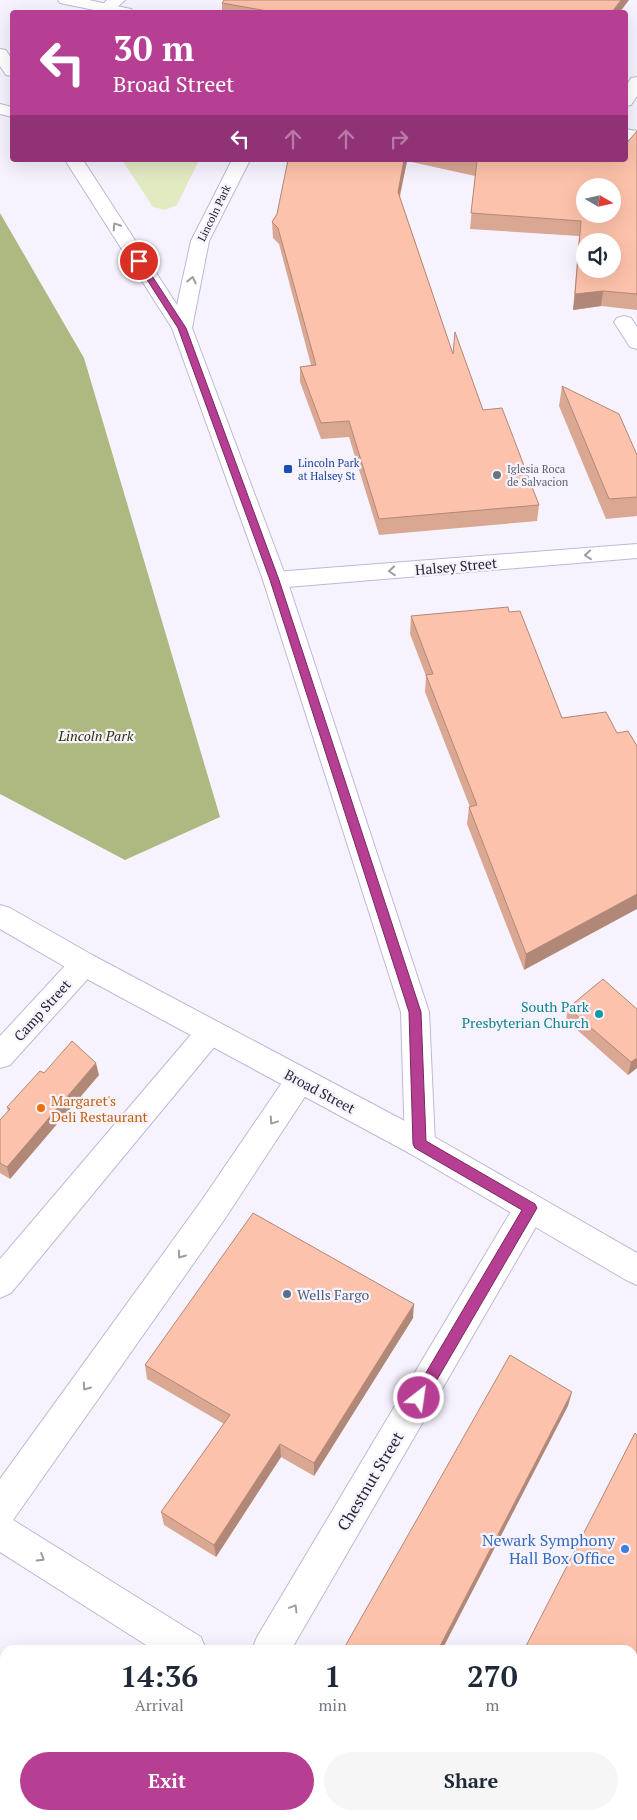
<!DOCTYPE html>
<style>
body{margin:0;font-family:"PT Serif",serif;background:#f6f6f7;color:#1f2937;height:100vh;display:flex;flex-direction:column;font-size:19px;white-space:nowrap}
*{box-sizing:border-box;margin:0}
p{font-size:16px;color:#747a83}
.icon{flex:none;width:28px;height:28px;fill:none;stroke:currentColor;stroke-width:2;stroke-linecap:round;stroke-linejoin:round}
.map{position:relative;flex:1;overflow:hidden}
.side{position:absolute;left:0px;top:1645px;width:638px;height:175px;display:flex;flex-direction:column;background:#fff;border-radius:15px 15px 0 0;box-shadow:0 5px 20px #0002}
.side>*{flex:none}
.banner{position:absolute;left:10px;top:10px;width:618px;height:152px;border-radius:5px;box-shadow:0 5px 20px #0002;background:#b63f94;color:#fff;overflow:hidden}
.needle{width:32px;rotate:99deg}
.tools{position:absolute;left:576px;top:178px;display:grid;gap:10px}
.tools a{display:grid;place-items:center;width:45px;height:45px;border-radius:50%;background:#fff;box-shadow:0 5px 20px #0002;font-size:25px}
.pin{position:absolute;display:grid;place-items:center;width:42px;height:42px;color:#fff;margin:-21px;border:2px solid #fff;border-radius:50%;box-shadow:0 1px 5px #0007}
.me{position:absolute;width:55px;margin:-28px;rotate:30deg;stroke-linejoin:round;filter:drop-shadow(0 0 4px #0008)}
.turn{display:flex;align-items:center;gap:18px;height:105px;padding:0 20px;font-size:22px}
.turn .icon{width:65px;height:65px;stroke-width:2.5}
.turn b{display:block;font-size:35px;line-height:42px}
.lanes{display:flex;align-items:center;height:48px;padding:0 20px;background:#0003;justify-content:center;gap:25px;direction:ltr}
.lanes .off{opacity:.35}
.eta{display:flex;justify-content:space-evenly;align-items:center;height:85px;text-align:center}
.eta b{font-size:30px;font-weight:800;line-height:35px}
.primary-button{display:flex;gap:10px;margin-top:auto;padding:10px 20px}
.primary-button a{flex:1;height:58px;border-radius:30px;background:#b63f94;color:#fff;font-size:20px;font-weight:800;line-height:58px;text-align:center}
.primary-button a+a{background:#f6f6f7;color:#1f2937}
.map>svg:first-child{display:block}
</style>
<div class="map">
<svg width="637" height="1820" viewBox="0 0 637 1820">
<rect width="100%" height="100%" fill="#f6f3ff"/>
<path fill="#e2eac2" d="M 122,160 L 199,160 L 177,205 L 165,210 L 153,207 Z"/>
<path fill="#aeb881" d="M 0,213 L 84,358 L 220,817 L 125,860 L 0,794 Z"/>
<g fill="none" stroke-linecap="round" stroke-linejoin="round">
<defs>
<g id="lane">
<path d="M 107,0 L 125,0 L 113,11 L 101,11 L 99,8 Z"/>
<path d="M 624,316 L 631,318 L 637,327 L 637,349 L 630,347 L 614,322 L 617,318 Z"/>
<path d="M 210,1020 L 220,1024 L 225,1032 L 220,1040 L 11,1293 L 0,1298 L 0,1259 L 200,1024 Z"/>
<path d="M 300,1068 L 310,1071 L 315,1080 L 310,1089 L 224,1220 L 13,1520 L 201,1637 L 206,1650 L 154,1650 L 0,1552 L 0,1479 L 202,1200 L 290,1071 Z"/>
</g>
<g id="street">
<path d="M 637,77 L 637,96 L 631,105 L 625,106 L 625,88 L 631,78 Z"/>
<path d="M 637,544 L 637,558 L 275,588 L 267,585 L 263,580 L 267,575 L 275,572 Z"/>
<path d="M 84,953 L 94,956 L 98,964 L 94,972 L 10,1065 L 0,1068 L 0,1036 L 74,956 Z"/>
</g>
<g id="secondary">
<path d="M 58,0 L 89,0 L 131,9 L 133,12 L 104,12 L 60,3 Z"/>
<path d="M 0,49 L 6,50 L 12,60 L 12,76 L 6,75 L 0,66 Z"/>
<path d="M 0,104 L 12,107 L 12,117 L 0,114 Z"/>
<path d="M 625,129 L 637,131 L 637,141 L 625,139 Z"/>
<path d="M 65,160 L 83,160 L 177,305 L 191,241 L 232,160 L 250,160 L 209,241 L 192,328 L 287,580 L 429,1012 L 435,1144 L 431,1153 L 420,1157 L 409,1153 L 405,1144 L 401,1012 L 263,580 L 172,328 Z"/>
<path d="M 530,1194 L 541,1198 L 546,1208 L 541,1218 L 291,1650 L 252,1650 L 257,1637 L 519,1198 Z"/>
<path d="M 152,1815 L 192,1815 L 189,1820 L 149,1820 Z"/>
</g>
<path id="primary" d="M 0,905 L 10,908 L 94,956 L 431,1135 L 637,1253 L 637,1285 L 626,1280 L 409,1153 L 74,972 L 0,929 Z"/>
</defs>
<use href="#lane" stroke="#c0b7d5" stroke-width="2"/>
<use href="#street" stroke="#c0b7d5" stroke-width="2"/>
<use href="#secondary" stroke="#c0b7d5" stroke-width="2"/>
<use href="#primary" stroke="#c0b7d5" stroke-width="2"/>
<use href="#lane" fill="#fff" fill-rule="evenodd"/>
<use href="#street" fill="#fff" fill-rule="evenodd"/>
<use href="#secondary" fill="#fff" fill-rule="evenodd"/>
<use href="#primary" fill="#fff" fill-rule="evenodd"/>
</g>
<g fill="#daa793">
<path d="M 222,3 L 620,12 L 222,12 Z"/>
<path d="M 637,131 L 637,310 L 601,306 L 573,310 L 579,236 L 470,229 L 475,176 L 407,161 L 400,197 L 453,354 L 483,410 L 539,505 L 537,521 L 379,535 L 349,437 L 321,439 L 300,382 L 300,367 L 311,365 L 279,244 L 273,238 L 272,222 L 277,214 L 288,160 L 625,160 Z"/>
<path d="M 562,386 L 637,455 L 637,516 L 606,519 L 559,406 Z"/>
<path d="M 509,612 L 562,718 L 606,712 L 524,970 L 467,824 L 469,807 L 470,807 L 425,692 L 426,676 L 410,634 L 411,616 Z"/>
<path d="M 568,1008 L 637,1009 L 637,1068 L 628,1075 L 566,1020 Z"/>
<path d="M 44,1073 L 99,1075 L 10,1179 L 0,1173 L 0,1120 L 8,1112 L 7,1107 Z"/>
<path d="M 413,1318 L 314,1476 L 281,1457 L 216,1557 L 164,1525 L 161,1512 L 224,1424 L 147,1379 L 145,1365 Z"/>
<path d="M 563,1815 L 632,1815 L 637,1820 L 571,1820 Z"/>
</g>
<g fill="#b18878">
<path d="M 621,0 L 629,0 L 620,12 L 612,12 Z"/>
<path d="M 404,160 L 407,160 L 407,161 L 397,207 L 398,192 Z"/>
<path d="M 603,291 L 601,306 L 573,310 L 575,294 Z"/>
<path d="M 637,894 L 637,909 L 524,970 L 526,954 Z"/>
<path d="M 637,1058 L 637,1068 L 628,1075 L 631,1062 Z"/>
<path d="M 96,1063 L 99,1075 L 10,1179 L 7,1167 Z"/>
<path d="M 414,1304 L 413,1318 L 314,1476 L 314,1463 Z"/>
<path d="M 572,1392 L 568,1406 L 442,1650 L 438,1650 Z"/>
<path d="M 280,1444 L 281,1457 L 216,1557 L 214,1545 Z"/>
<path d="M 30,1815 L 40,1815 L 37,1820 L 27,1820 Z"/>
</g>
<g fill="#fdc2ab" stroke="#b18878" fill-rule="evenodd">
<path d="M 224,0 L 621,0 L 612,12 L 273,12 L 222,3 Z"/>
<path d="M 637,131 L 637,294 L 603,291 L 575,294 L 581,221 L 471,213 L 477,161 L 471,160 L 625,160 L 625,145 ZM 585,186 L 612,186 L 612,214 L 585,214 ZM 585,241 L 612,241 L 612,269 L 585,269 Z"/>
<path d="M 288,160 L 404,160 L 398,192 L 453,354 L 455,332 L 483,410 L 502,408 L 539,505 L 379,519 L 349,421 L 321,423 L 300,367 L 316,365 L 278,228 L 272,222 L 277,214 Z"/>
<path d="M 562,386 L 619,414 L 637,455 L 637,497 L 609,499 Z"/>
<path d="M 508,607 L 509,612 L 520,611 L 562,718 L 606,712 L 617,733 L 628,731 L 637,746 L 637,894 L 526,954 L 469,807 L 477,805 L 426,675 L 433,674 L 411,616 Z"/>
<path d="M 603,979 L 637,1009 L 637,1058 L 631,1062 L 568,1008 Z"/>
<path d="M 72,1041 L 96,1063 L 7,1167 L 0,1163 L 0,1120 L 10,1109 L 7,1107 L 40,1071 L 44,1073 Z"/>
<path d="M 253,1213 L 414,1304 L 314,1463 L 280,1444 L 214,1545 L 161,1512 L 230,1415 L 145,1365 Z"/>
<path d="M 510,1355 L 572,1392 L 438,1650 L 343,1650 Z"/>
<path d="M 635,1433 L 637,1435 L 637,1820 L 591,1820 L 583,1815 L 632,1815 L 632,1650 L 524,1650 Z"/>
<path d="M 0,1670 L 5,1674 L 5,1815 L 30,1815 L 27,1820 L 0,1820 Z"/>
</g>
<defs><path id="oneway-chevron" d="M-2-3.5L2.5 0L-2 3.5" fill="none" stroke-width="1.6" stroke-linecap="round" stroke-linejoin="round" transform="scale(1.25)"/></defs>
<g stroke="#9f9da2">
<use href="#oneway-chevron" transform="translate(116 226) rotate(-123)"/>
<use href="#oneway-chevron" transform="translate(192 280) rotate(-78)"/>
<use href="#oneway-chevron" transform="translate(588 555) rotate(175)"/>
<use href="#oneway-chevron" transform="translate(392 571) rotate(175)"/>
<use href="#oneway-chevron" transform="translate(273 1121) rotate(124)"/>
<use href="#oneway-chevron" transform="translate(181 1255) rotate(126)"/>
<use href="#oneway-chevron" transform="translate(86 1387) rotate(125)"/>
<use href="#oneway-chevron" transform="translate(41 1558) rotate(32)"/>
<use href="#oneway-chevron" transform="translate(294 1608) rotate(-59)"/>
</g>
<path fill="#b63f94" stroke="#762960" d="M 136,259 L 141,259 L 186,328 L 279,580 L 421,1012 L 426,1141 L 535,1204 L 537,1208 L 424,1402 L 419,1404 L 414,1402 L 412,1398 L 414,1393 L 522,1210 L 415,1148 L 413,1144 L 409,1012 L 270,580 L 191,364 L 178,328 L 135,261 Z"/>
<rect fill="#1a4fb4" stroke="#f6f3ff" stroke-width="2" x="283" y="464" width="10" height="10" rx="2.5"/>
<circle fill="#6b7280" stroke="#f6f3ff" stroke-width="2" cx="497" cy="475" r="5"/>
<circle fill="#0f9aa8" stroke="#f6f3ff" stroke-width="2" cx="599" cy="1014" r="5"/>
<circle fill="#e8710a" stroke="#f6f3ff" stroke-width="2" cx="41" cy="1108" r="5"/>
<circle fill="#5c6f8a" stroke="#f6f3ff" stroke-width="2" cx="287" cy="1294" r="5"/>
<circle fill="#3f7fe0" stroke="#f6f3ff" stroke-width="2" cx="625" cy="1549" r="5"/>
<g text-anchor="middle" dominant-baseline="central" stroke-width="4.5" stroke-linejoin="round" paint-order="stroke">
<g font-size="11" fill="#292530" stroke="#f6f3ff">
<text transform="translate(214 213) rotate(-64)">Lincoln Park</text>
</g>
<g font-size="11" fill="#164399" stroke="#f6f3ff" text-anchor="start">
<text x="298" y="463">Lincoln Park<tspan x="298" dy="13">at Halsey St</tspan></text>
</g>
<g font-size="11" fill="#5b616d" stroke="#f6f3ff" text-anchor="start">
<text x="507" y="469">Iglesia Roca<tspan x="507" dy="13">de Salvacion</tspan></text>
</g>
<g font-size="14" fill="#292530" stroke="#f6f3ff">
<text transform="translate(456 566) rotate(-5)">Halsey Street</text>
<text transform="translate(42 1010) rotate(-48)">Camp Street</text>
<text transform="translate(320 1091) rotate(28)">Broad Street</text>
</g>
<g font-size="14" font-style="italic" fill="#2d3206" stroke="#f6f3ff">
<text x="96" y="735">Lincoln Park</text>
</g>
<g font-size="14" fill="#0d838f" stroke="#f6f3ff" text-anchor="end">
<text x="589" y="1006">South Park<tspan x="589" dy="16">Presbyterian Church</tspan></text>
</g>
<g font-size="14" fill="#c56008" stroke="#f6f3ff" text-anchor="start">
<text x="51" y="1100">Margaret's<tspan x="51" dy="16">Deli Restaurant</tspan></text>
</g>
<g font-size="14" fill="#4e5e75" stroke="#f6f3ff" text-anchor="start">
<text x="297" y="1294">Wells Fargo</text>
</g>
<g font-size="16" fill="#292530" stroke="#f6f3ff">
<text transform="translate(370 1481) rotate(-59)">Chestnut Street</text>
</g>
<g font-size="16" fill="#366cbe" stroke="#f6f3ff" text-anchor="end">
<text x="615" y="1540">Newark Symphony<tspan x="615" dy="18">Hall Box Office</tspan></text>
</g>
</g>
</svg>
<div class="tools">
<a><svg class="needle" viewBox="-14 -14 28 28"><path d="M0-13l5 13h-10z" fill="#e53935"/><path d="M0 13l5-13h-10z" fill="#747a83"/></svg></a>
<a><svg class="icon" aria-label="sound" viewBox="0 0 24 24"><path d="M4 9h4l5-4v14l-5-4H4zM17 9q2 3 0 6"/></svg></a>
</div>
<div class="pin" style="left:139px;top:261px;background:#d93025"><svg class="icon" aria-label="arrive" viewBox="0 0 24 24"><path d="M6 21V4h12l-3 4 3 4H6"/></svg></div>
<svg class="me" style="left:419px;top:1398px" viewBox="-20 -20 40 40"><circle r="17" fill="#b63f94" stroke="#fff" stroke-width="3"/><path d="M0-11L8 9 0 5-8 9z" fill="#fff"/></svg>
<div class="banner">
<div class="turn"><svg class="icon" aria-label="left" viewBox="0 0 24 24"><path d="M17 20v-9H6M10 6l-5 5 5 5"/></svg><div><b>30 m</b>Broad Street</div></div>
<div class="lanes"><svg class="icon" aria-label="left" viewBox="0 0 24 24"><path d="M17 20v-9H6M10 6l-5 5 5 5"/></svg><svg class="icon off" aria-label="ahead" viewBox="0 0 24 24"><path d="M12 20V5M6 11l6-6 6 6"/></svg><svg class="icon off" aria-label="ahead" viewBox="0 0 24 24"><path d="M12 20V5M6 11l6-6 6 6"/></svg><svg class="icon off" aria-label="right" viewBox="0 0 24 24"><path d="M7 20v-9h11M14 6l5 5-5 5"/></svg></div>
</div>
<section class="side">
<div class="eta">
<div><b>14:36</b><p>Arrival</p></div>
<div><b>1</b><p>min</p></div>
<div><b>270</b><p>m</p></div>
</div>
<div class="primary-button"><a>Exit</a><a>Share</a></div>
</section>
</div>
